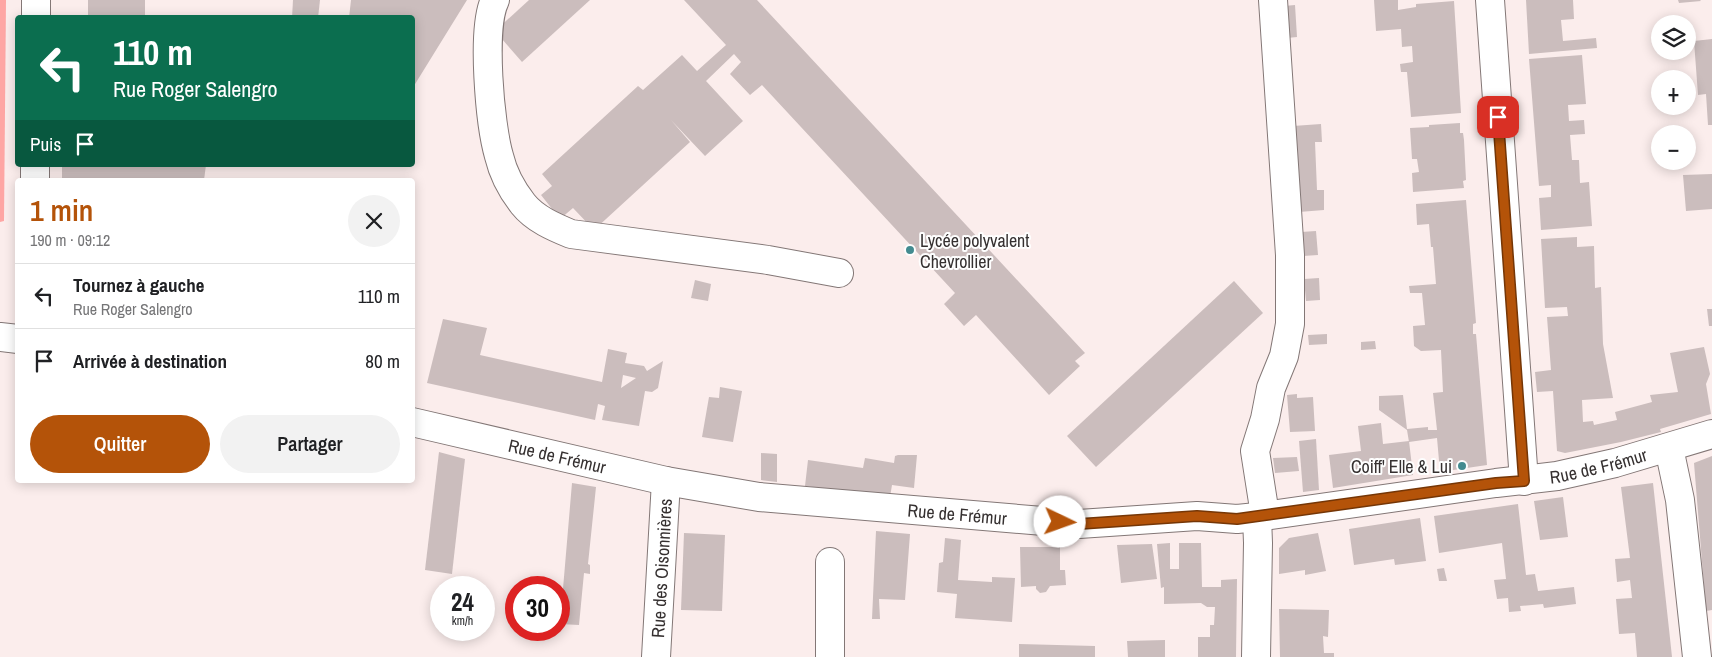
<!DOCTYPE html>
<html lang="fr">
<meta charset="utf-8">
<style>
body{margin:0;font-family:"Archivo Narrow",sans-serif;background:#f2f2f2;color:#202124;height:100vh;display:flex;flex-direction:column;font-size:19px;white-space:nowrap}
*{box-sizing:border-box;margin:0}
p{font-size:16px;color:#757577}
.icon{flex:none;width:28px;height:28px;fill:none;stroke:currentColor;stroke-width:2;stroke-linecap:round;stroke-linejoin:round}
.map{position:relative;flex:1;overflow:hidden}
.panel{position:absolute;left:15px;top:178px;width:400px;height:305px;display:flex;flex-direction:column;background:#fff;border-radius:5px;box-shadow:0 2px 12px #0003}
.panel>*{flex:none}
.guide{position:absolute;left:15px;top:15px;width:400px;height:152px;border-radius:5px;box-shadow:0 2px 12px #0003;background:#0b6e4f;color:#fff;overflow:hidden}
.fabs{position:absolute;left:1651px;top:15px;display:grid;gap:10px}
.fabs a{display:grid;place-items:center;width:45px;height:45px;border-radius:50%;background:#fff;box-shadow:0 2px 12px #0003;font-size:25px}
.speed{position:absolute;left:430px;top:576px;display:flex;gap:10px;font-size:25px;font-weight:700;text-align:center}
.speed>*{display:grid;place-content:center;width:65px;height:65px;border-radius:50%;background:#fff;box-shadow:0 2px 12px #0003;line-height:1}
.speed small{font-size:12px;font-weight:400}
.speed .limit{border:8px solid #d22;background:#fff;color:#111}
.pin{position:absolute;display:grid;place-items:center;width:42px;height:42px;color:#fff;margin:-21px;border-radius:10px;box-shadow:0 2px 8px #0006}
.me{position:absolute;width:55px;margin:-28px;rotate:93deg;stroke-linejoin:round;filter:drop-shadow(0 0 4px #0008)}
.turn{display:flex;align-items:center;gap:18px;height:105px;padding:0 15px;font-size:22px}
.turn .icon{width:65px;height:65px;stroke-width:2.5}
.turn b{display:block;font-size:35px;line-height:42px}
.then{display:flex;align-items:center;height:48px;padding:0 15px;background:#0003;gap:10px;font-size:19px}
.round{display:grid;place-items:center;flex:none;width:52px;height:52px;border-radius:26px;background:#f2f2f2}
.headline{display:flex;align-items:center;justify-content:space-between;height:85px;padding:0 15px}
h1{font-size:30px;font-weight:600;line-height:38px;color:#b45309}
.button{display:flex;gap:10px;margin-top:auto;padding:10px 15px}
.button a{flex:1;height:58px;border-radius:30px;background:#b45309;color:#fff;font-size:20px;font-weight:600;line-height:58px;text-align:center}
.button a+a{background:#f2f2f2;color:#202124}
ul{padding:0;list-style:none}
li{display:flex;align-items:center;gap:15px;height:65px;padding:0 15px;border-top:1px solid #e0e0e0}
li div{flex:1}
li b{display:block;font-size:19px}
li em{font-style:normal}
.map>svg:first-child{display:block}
</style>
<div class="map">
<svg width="1712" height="657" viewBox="0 0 1712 657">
<rect width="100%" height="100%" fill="#fbedec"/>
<path fill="#fea6a4" d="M 0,0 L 6,0 L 4,221 L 0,222 Z"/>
<g fill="#cbbdbd" fill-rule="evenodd">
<rect x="88" y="0" width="57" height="18"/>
<path d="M 293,0 L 320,0 L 318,18 L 292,18 Z"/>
<path d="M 351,0 L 467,0 L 412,89 L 412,18 L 349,18 Z"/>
<path d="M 529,0 L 590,0 L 522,62 L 495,31 Z"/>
<path d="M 684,0 L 757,0 L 1085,353 L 1075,361 L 1080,366 L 1049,395 L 976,315 L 964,326 L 944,304 L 955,293 L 762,85 L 750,95 L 730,74 L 741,62 L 734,54 L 706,81 L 743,121 L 705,156 L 671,120 L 690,142 L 594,230 L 573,208 L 560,219 L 541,195 L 552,186 L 542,174 L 638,86 L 643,90 L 682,55 L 697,71 L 726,45 Z"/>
<path d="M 1374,0 L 1398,0 L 1398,10 L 1416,7 L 1416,4 L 1454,1 L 1461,113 L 1411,117 L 1407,72 L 1401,72 L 1400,64 L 1413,62 L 1412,46 L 1402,47 L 1401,29 L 1376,31 Z"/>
<path d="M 1526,0 L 1573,0 L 1574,19 L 1561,20 L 1563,41 L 1596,38 L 1597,48 L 1529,54 Z"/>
<path d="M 1678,0 L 1700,0 L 1701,1 L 1679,3 Z"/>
<path d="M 1295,5 L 1297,37 L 1287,38 L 1284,6 Z"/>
<path d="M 1712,39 L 1712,125 L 1708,125 L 1706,94 L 1698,95 L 1694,41 Z"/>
<path d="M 1582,55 L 1586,104 L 1568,105 L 1569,121 L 1584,120 L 1585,134 L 1570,135 L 1572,160 L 1579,160 L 1580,183 L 1589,182 L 1592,226 L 1541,230 L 1539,198 L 1551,197 L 1551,185 L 1539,186 L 1529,59 Z"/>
<path d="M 1460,123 L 1460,133 L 1463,133 L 1464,140 L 1466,180 L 1463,181 L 1464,188 L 1413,192 L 1412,173 L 1419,172 L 1417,159 L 1412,159 L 1410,128 L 1429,127 L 1429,125 Z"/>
<path d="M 1321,124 L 1322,142 L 1315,142 L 1317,190 L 1324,190 L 1324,210 L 1299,212 L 1293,126 Z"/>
<path d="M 62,165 L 206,165 L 204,180 L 62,179 Z"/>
<path d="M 1712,174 L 1712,209 L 1686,211 L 1683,175 Z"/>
<path d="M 1466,200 L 1476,323 L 1473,324 L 1473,334 L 1476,334 L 1487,465 L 1440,472 L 1437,438 L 1409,442 L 1407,430 L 1379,410 L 1379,396 L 1403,395 L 1407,429 L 1428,427 L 1428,430 L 1437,430 L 1433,393 L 1443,392 L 1441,350 L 1421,351 L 1414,346 L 1413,326 L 1425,325 L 1422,293 L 1410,293 L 1409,286 L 1436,284 L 1433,247 L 1431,247 L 1429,224 L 1417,225 L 1416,204 Z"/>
<path d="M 1316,231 L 1318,255 L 1303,256 L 1301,232 Z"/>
<path d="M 1577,237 L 1577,247 L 1594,246 L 1595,288 L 1601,287 L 1603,344 L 1613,398 L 1582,400 L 1583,422 L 1593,421 L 1594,425 L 1617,420 L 1615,412 L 1652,402 L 1650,395 L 1678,392 L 1670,353 L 1704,347 L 1710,374 L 1706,384 L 1711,414 L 1660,429 L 1661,432 L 1621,442 L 1565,453 L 1557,451 L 1553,391 L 1537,392 L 1535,372 L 1551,370 L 1547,317 L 1568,316 L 1567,307 L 1545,308 L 1541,239 Z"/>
<path d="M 1319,278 L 1320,300 L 1306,301 L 1304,279 Z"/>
<path d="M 695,280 L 711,284 L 708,301 L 691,298 Z"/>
<path d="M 1234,281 L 1263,313 L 1096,467 L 1067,436 Z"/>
<path d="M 1707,309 L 1712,309 L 1712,326 L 1709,326 Z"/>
<path d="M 443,319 L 487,328 L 480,355 L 602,382 L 608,349 L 627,353 L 625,363 L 644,366 L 647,371 L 663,361 L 658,388 L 652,392 L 645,391 L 639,426 L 602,420 L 605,406 L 598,404 L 595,420 L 427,383 ZM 623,375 L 636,378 L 621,388 Z"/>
<path d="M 1327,334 L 1327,344 L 1309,345 L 1308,335 Z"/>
<path d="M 1375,341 L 1376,349 L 1361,350 L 1361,342 Z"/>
<path d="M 720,387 L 742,391 L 733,442 L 702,437 L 709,397 L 719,398 Z"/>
<path d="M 1297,394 L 1297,398 L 1313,397 L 1315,431 L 1290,432 L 1287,395 Z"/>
<path d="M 1381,423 L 1383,444 L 1409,441 L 1413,475 L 1333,488 L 1329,455 L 1361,451 L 1358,426 Z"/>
<path d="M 1316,439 L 1319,490 L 1303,492 L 1299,441 Z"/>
<path d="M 439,452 L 465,459 L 452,574 L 425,570 Z"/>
<path d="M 761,453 L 777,454 L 777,482 L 761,480 Z"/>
<path d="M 898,455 L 917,455 L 914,488 L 892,485 L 890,497 L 805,486 L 808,460 L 863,468 L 865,458 L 894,463 L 895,456 Z"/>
<path d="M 1712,456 L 1712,610 L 1706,611 L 1694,463 Z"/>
<path d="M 1297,457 L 1299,471 L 1275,473 L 1273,458 Z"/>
<path d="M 572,483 L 596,487 L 588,564 L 590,565 L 590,574 L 584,573 L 579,625 L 560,624 Z"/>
<path d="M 1653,483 L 1669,629 L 1672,657 L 1637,657 L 1635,633 L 1619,634 L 1616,599 L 1632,598 L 1630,580 L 1617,582 L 1615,559 L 1630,558 L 1621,487 Z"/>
<path d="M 1563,497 L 1568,537 L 1540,540 L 1534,501 Z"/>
<path d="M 1518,504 L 1526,575 L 1535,574 L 1538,591 L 1574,587 L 1576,604 L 1544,608 L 1543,604 L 1520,606 L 1521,611 L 1509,612 L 1508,598 L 1497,599 L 1494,580 L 1506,579 L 1502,543 L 1439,553 L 1434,516 Z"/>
<path d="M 1420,518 L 1426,561 L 1395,565 L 1394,559 L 1354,565 L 1349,529 Z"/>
<path d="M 876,531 L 910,534 L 905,600 L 879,599 L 880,619 L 872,619 Z"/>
<path d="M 684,533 L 725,535 L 722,611 L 681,610 Z"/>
<path d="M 1318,533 L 1326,571 L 1305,575 L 1305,570 L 1279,574 L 1279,548 L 1289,538 Z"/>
<path d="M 945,538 L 961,540 L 958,580 L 992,582 L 992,577 L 1015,578 L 1012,622 L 955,618 L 957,594 L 937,592 L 939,563 L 943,562 Z"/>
<path d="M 1170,543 L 1170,569 L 1179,569 L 1179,543 L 1201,543 L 1202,587 L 1221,587 L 1221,580 L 1237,579 L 1236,657 L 1198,657 L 1198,637 L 1210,637 L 1210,625 L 1214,625 L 1215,607 L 1207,607 L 1201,603 L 1164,604 L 1164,587 L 1161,588 L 1157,544 Z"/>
<path d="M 1152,544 L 1157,579 L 1121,583 L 1117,545 Z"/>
<path d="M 1020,547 L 1060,547 L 1060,570 L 1065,570 L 1066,585 L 1050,586 L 1046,592 L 1040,593 L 1036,589 L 1036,586 L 1021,587 Z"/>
<path d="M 1444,568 L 1447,581 L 1439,581 L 1437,569 Z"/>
<path d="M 1279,609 L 1329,610 L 1328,637 L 1323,636 L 1324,653 L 1334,653 L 1334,657 L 1280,657 Z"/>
<path d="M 1165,640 L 1165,657 L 1128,657 L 1127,641 Z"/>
<path d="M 1019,644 L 1095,646 L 1095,657 L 1019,657 Z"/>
</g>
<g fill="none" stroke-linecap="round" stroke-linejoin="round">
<defs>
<g id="minor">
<path d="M 495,0 C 481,28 490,125 499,156 C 503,173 512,190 523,204 C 535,219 554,227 571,234 L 768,260 L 839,273"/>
<path d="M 1490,0 L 1524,481"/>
<path d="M 36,18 L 36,0"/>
<path d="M 35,180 L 35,165"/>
<path d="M 0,337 L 18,339"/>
<path id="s1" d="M 412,422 L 666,481 L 759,497 L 1079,524 L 1197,516 L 1237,519 L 1257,517 L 1496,483 L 1557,476 L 1615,463 L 1712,434"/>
<path d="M 1669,448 L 1680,500 L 1697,657"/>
<path d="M 1264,516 L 1263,502 L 1255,451 L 1265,419 L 1271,388 L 1284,356 L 1290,324 L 1290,255 L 1273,0"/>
<path id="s2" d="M 656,657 L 666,481"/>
<path d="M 830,657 L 830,562"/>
<path d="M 1256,657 L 1258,543 L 1257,517"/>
</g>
</defs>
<use href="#minor" stroke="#837776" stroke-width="30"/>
<use href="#minor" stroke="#fff" stroke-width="28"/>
</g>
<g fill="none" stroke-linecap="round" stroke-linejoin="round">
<defs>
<path id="route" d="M 1060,522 L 1079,524 L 1197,516 L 1237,519 L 1496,483 L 1524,481 L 1498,117"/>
</defs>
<use href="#route" stroke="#753606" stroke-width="12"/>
<use href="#route" stroke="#b45309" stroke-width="9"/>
</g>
<g fill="#438b90" stroke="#fefefe" stroke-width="2">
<circle cx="910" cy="250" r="5"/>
<circle cx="1462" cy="466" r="5"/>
</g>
<g text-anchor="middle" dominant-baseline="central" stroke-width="4" stroke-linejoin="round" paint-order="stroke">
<g font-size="18" fill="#353030" stroke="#fefefe" text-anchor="start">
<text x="920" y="240">Lycée polyvalent<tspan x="920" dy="21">Chevrollier</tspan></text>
<text x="1452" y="466" text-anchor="end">Coiff' Elle &amp; Lui</text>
</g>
<g font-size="18" fill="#353030" stroke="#fefefe">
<text stroke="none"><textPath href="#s1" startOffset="149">Rue de Frémur</textPath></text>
<text stroke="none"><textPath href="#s1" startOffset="1200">Rue de Frémur</textPath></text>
<text stroke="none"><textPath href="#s1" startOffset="554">Rue de Frémur</textPath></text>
<text stroke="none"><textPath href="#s2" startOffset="89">Rue des Oisonnières</textPath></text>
</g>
</g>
</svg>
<div class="fabs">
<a><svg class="icon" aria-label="layers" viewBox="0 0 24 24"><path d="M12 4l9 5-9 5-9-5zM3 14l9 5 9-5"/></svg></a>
<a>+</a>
<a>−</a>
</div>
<div class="speed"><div>24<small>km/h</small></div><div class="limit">30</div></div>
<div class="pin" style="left:1498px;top:117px;background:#d93025"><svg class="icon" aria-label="arrive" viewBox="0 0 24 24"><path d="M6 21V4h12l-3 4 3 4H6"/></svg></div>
<svg class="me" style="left:1060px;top:522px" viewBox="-20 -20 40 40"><circle r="19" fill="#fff"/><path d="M0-13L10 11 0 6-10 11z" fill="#b45309"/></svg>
<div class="guide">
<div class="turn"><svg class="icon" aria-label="left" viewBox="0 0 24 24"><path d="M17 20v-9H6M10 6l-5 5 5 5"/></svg><div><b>110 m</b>Rue Roger Salengro</div></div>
<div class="then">Puis<svg class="icon" aria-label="arrive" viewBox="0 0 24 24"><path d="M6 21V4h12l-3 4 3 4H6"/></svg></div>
</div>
<section class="panel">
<div class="headline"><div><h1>1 min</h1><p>190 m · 09:12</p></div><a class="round"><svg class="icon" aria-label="close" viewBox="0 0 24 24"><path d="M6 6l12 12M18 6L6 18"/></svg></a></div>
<ul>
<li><svg class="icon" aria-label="left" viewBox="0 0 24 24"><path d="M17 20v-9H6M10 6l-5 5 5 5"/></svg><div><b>Tournez à gauche</b><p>Rue Roger Salengro</p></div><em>110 m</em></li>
<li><svg class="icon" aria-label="arrive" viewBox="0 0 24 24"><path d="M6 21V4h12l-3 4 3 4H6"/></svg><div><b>Arrivée à destination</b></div><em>80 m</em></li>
</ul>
<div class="button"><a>Quitter</a><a>Partager</a></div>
</section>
</div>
